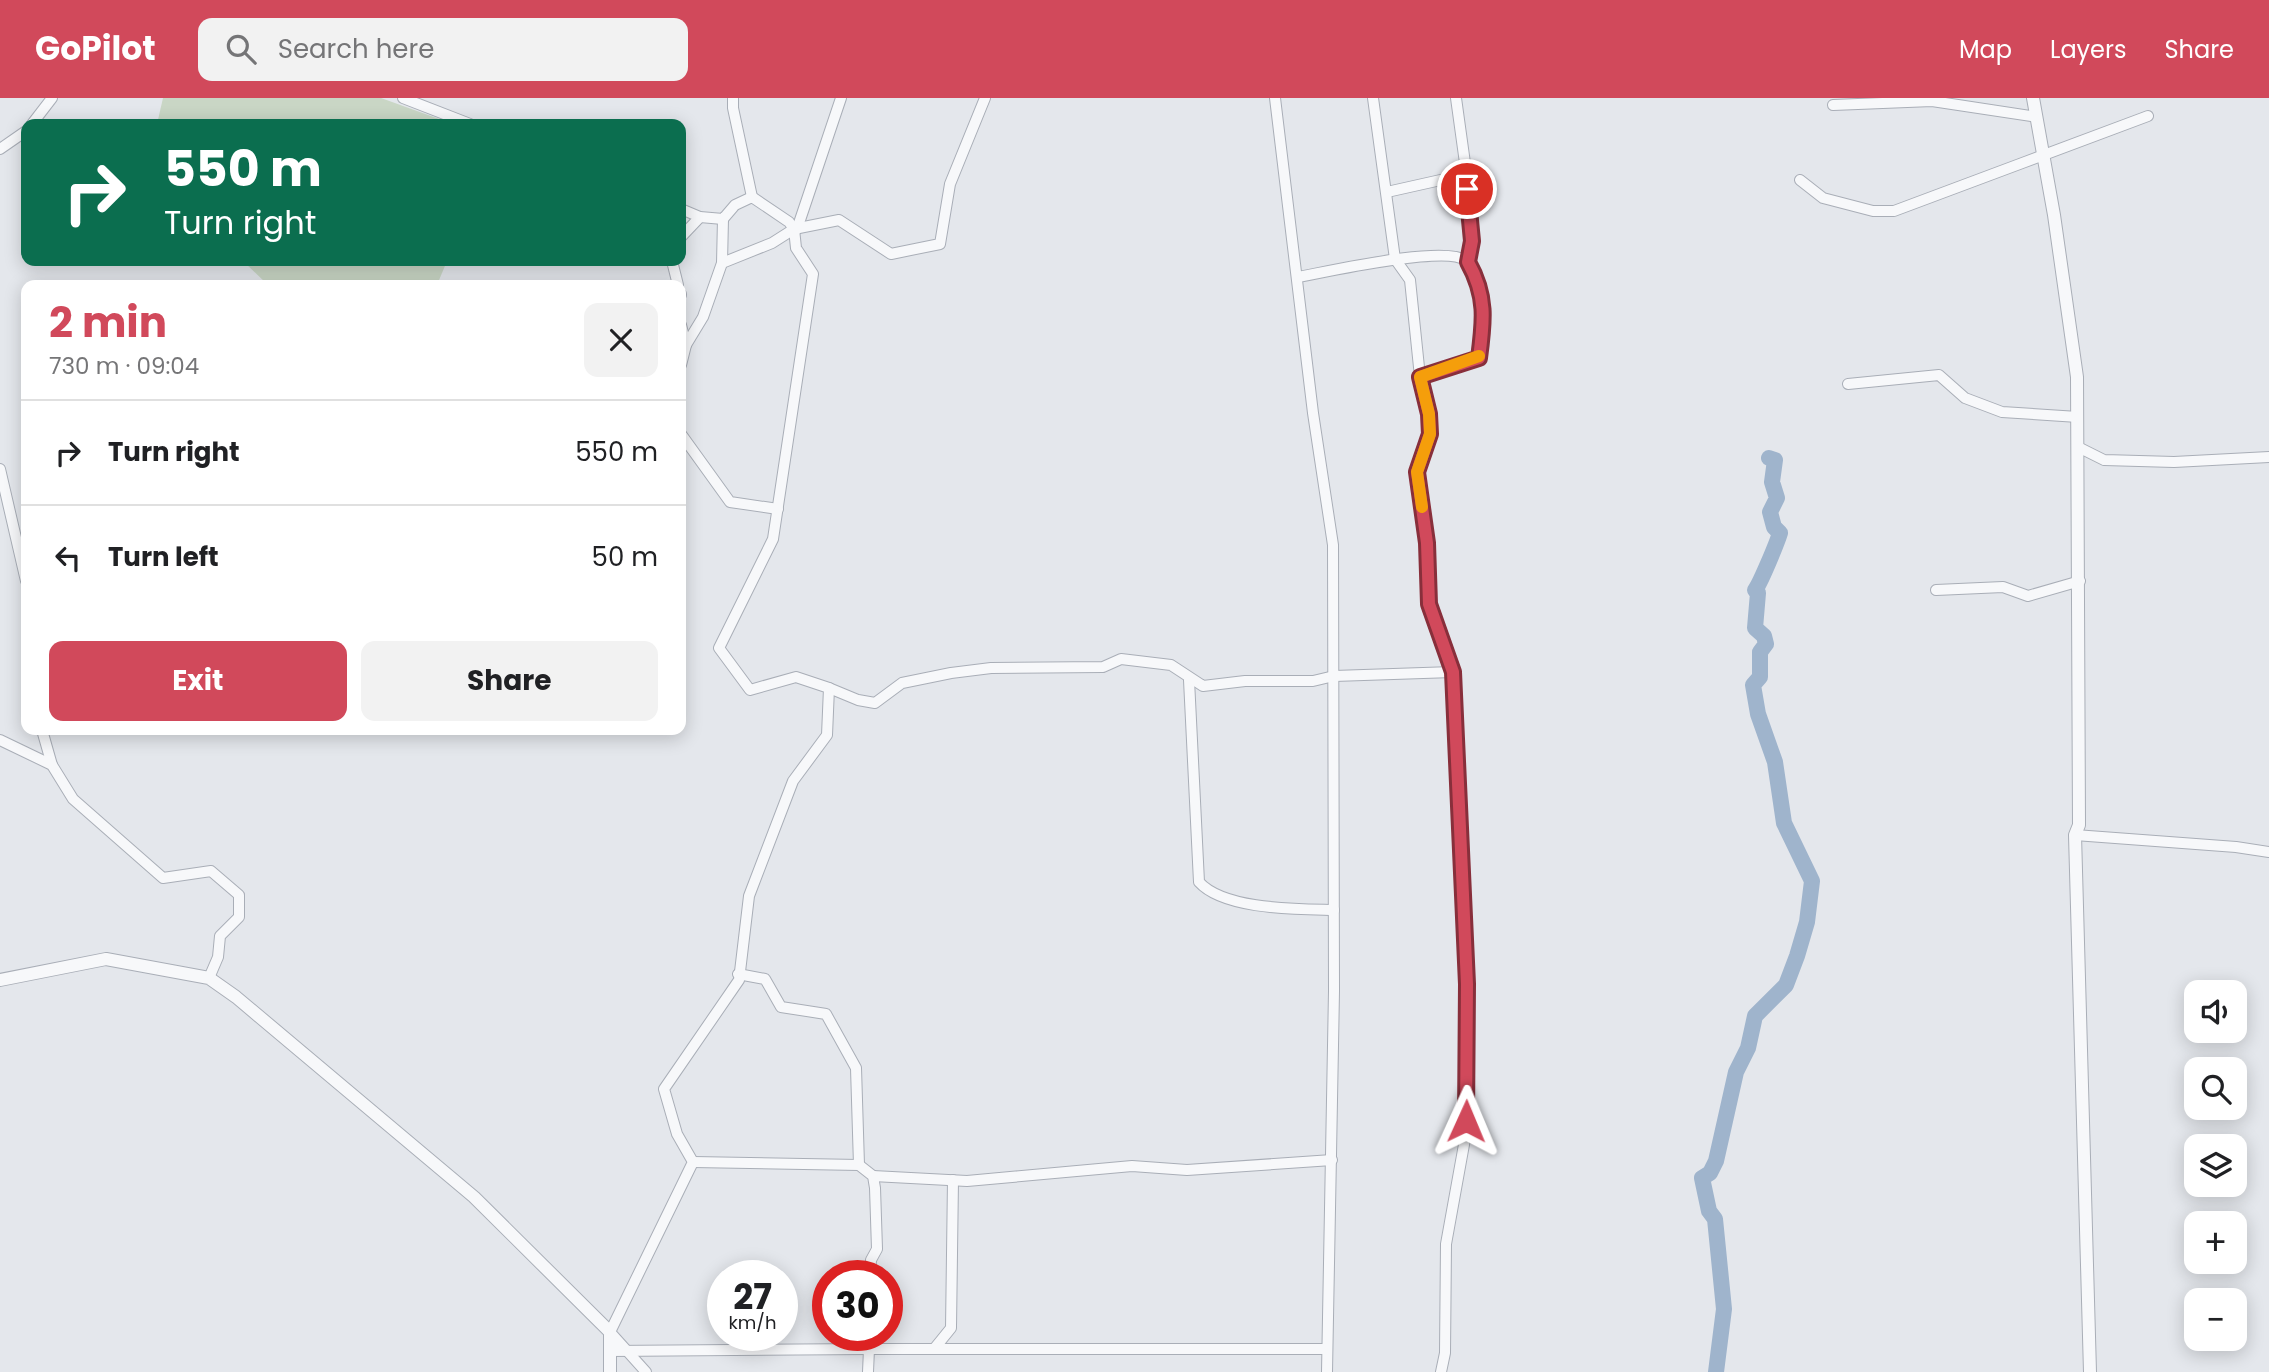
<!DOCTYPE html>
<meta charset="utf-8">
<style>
body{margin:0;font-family:Poppins,sans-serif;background:#f2f2f2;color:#202124;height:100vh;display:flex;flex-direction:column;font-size:26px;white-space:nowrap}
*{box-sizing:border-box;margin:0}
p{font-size:23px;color:#757577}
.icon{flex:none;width:38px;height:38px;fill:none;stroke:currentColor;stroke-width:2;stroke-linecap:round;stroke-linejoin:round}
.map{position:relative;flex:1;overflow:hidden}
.drawer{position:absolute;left:21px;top:182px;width:665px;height:455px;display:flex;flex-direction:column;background:#fff;border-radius:14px;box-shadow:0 4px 18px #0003}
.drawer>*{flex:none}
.banner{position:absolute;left:21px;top:21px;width:665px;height:147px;border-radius:14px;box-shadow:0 4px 18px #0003;background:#0b6e4f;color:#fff;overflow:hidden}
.buttons{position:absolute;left:2184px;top:882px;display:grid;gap:14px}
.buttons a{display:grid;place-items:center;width:63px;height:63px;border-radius:14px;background:#fff;box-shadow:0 4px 18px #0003;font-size:35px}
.speed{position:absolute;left:707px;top:1162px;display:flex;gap:14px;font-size:35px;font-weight:700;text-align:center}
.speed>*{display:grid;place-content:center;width:91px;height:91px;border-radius:50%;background:#fff;box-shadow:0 4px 18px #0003;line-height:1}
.speed small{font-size:18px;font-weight:400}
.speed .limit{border:10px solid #d22;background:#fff;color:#111}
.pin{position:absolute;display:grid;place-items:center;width:60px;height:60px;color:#fff;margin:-30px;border:4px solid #fff;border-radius:50%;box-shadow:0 2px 7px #0007}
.me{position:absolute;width:77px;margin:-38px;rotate:1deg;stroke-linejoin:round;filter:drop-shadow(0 0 5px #0008)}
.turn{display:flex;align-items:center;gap:24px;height:147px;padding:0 28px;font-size:32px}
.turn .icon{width:91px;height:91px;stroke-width:2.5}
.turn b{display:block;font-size:49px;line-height:60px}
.round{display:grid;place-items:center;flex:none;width:74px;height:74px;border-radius:14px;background:#f2f2f2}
.headline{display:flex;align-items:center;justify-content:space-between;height:119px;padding:0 28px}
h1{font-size:42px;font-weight:700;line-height:52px;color:#d1495b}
.primary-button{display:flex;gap:14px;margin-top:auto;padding:14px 28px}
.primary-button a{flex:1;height:80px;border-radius:14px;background:#d1495b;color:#fff;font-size:28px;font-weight:700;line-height:80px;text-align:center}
.primary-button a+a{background:#f2f2f2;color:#202124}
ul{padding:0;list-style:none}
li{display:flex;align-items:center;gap:21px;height:105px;padding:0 28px;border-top:2px solid #e0e0e0}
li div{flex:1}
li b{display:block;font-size:26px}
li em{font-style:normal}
header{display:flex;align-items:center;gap:42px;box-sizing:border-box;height:98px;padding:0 35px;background:#d1495b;color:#fff}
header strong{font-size:33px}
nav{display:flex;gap:38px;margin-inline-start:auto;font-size:24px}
.search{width:490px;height:63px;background:#f2f2f2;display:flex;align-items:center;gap:18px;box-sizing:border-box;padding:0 24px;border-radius:14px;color:#757577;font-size:26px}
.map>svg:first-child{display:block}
</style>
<header>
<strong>GoPilot</strong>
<div class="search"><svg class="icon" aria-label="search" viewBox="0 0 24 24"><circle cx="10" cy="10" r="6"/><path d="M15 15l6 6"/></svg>Search here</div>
<nav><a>Map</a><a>Layers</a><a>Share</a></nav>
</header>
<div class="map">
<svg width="2269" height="1274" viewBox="0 0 2269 1274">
<rect width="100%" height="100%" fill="#e4e7ec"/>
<g fill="#c9d6c5">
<path d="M 163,0 L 381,0 L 453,26 L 157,26 Z"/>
<path d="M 243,163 L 447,163 L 437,187 L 268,187 Z"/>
</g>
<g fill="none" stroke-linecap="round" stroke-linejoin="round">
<path stroke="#9fb4cc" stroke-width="16" d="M 1716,1274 L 1724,1211 L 1715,1121 L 1709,1113 L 1702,1080 L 1710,1075 L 1716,1063 L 1736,974 L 1748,950 L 1755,918 L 1786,887 L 1797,858 L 1807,824 L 1812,783 L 1784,725 L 1775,664 L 1758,616 L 1753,587 L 1760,579 L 1760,554 L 1766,546 L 1764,538 L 1755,530 L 1758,495 L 1755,492 C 1760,486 1777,445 1780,435 L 1774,429 L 1770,414 L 1777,400 L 1772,384 L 1775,362 L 1769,360"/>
<defs>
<g id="minor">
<path d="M 403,0 L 470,26"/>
<path d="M 733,0 L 733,10 L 752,99"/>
<path d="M 1275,0 L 1313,315 L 1333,447 L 1334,893 L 1327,1274"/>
<path d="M 1373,0 L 1395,161 L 1410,182 L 1420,279 L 1429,316 L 1430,336 L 1417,374 L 1427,445 L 1429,506 L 1453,574 L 1467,886 L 1465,1041 L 1446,1146 L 1445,1255 L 1441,1274"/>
<path d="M 1833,7 L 1932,3 L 2037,19"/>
<path d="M 32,26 L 52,0"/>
<path d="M 0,51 L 26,33"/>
<path d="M 1465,65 L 1472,143 L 1468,164"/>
<path d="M 1800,82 L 1823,100 L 1873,113 L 1894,113 C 1979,82 2063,49 2148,18"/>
<path d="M 1387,94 L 1454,79 L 1465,65 L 1456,0"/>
<path d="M 797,131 L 841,0"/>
<path d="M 681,139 L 700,119"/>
<path d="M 672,163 L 678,187"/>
<path d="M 722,165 L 772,145 L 794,131 L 839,122 L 891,156 L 940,146 L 950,86 L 985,0"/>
<path d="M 1298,179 C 1326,174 1448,146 1466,163 C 1490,185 1483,233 1479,260 L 1420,279"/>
<path d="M 681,196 L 681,197"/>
<path d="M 681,227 L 686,247 L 681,267"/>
<path d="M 686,247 L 703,219 L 722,165 L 723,121"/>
<path d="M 1848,286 L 1939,277 L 1965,300 L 2002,314 L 2078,319"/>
<path d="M 681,336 L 730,404 L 778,411"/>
<path d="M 2078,349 L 2104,362 L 2174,364 L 2269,359"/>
<path d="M 0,371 L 26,483"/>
<path d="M 1936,492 L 2003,489 L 2028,498 L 2080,483"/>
<path d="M 1189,582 L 1199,784 C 1224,812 1298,811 1334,812"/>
<path d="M 829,590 L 858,602 L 875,605 L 902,585 L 951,575 L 991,570 L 1103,569 L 1121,561 L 1171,567 L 1203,588 L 1245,583 L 1313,583 L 1334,578 L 1453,574"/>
<path d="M 42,632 L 52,667"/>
<path d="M 0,642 L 52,667 L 73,701 L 163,780 L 211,773 L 239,797 L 239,819 L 220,838 L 218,859 L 209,880"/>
<path d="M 2075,737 L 2236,749 L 2269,754"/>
<path d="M 738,876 L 765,881 L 781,909 L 826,916 L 856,970 L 859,1067"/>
<path d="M 693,1064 L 859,1067 L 873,1078 L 875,1090 L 877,1151 L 871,1162 L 870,1178"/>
<path d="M 873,1078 L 967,1083 L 1132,1068 L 1187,1072 L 1332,1062"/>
<path d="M 934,1251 L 951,1230 L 953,1082"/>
<path d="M 610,1253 L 869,1251 L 869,1237"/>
<path d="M 646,1274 L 610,1234 L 693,1064 L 677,1036 L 664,991 L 739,882 L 749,798 L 793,683 L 827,637 L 829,590 L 796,579 L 750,592 L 719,550 L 773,441 L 813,176 L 796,150 L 794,131 L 789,124 L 752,99 L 735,107 L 723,121 L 700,119 L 681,111"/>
<path d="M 868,1274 L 869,1251 L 1327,1251"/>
</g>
<g id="tertiary">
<path d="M 2033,0 L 2054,117 L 2077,279 L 2079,727 L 2075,737 L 2090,1274"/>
<path d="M 0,882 L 106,861 L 209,880 L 236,899 L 474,1099 L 610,1234 L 610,1274"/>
</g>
</defs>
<use href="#minor" stroke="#a9aeb7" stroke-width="12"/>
<use href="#tertiary" stroke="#a9aeb7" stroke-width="14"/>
<use href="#minor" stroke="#f7f8fa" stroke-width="10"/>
<use href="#tertiary" stroke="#f7f8fa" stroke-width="12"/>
</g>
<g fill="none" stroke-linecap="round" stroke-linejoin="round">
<defs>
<path id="route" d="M 1466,1023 L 1467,886 L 1453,574 L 1429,506 L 1427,445 L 1417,374 L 1430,336 L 1429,316 L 1420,279 L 1479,260 C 1484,223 1487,198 1468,164 L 1472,143 L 1467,91"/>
</defs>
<use href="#route" stroke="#882f3b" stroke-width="18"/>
<use href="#route" stroke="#d1495b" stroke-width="12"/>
<path stroke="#f59e0b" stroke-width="12" d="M 1422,409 L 1417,374 L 1430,336 L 1429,316 L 1420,279 L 1479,258"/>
</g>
</svg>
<div class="buttons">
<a><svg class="icon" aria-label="sound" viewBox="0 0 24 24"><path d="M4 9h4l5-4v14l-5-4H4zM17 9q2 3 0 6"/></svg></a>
<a><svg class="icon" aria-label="search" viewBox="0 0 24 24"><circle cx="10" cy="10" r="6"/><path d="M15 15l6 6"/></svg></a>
<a><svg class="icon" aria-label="layers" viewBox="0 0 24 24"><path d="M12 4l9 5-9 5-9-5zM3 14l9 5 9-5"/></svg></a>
<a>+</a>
<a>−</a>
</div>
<div class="speed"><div>27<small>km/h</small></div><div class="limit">30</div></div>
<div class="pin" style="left:1467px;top:91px;background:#d93025"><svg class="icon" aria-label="arrive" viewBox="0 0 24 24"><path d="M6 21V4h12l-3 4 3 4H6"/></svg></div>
<svg class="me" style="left:1466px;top:1023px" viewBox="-20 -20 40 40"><path d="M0-17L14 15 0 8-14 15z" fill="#d1495b" stroke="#fff" stroke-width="4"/></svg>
<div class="banner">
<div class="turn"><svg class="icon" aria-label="right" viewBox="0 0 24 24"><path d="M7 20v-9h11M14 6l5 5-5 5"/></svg><div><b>550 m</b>Turn right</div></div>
</div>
<section class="drawer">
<div class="headline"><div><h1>2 min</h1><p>730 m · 09:04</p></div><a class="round"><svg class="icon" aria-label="close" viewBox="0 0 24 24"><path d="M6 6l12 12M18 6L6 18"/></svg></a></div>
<ul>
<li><svg class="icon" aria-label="right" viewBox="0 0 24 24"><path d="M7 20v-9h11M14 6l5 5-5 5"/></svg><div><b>Turn right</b></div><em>550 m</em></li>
<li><svg class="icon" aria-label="left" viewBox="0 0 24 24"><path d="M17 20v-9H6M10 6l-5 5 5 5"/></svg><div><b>Turn left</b></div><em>50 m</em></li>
</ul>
<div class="primary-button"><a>Exit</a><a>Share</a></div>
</section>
</div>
